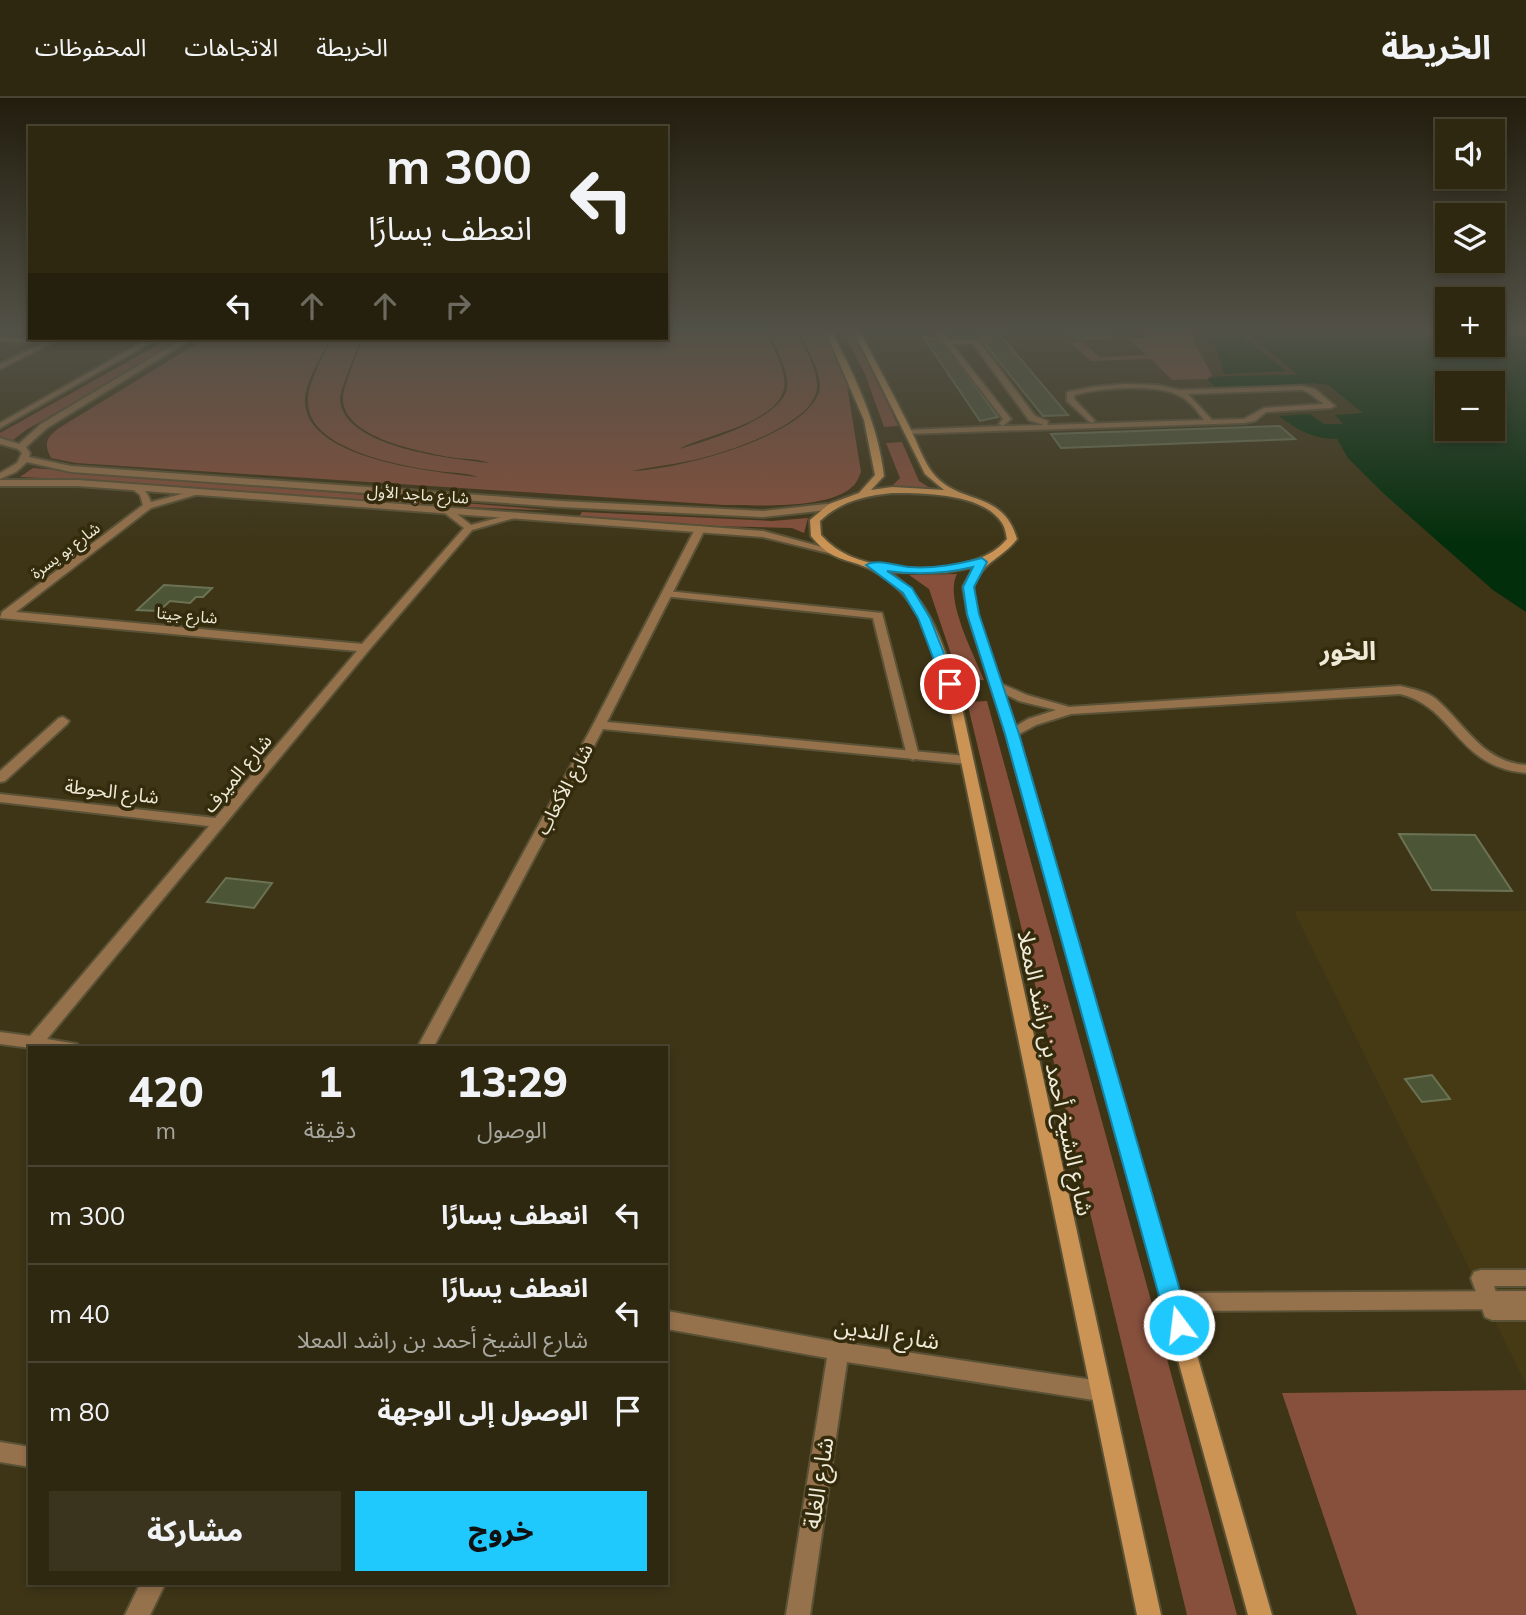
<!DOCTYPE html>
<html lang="ar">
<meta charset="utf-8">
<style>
body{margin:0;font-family:Mulish,"Noto Sans Arabic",sans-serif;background:#3a341f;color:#f1f3f6;direction:rtl;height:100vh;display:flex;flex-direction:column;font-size:26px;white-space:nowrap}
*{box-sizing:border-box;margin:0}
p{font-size:23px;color:#a7a69f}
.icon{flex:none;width:38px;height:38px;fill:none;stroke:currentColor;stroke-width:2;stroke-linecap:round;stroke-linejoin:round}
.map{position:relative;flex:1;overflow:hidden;direction:ltr}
.side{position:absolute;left:28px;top:948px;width:640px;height:539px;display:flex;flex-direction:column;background:#2e2811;border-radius:0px;box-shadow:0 4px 10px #0003,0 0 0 2px #494431;direction:rtl}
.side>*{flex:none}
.guide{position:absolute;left:28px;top:28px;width:640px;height:214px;border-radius:0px;box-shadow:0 4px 10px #0003,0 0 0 2px #494431;direction:rtl;background:#2e2811;color:#f1f3f6;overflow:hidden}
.fabs{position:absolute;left:1435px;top:21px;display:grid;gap:14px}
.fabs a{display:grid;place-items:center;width:70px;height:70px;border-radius:0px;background:#2e2811;box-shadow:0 4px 10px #0003,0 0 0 2px #494431;font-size:35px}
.pin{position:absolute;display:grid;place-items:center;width:60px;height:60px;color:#fff;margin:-30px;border:4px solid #fff;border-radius:50%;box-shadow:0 2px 7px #0007}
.me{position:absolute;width:77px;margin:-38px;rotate:345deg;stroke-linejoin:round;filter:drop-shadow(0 0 5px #0008)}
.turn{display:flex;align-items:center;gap:24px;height:147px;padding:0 21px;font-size:32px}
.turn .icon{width:91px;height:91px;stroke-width:2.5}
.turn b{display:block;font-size:49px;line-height:60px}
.lanes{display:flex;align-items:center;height:66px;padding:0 21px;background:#0003;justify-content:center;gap:35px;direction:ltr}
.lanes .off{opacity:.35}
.eta{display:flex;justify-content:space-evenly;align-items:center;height:119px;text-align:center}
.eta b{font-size:42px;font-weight:800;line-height:49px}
.cta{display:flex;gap:14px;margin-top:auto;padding:14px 21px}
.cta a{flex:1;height:80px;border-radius:0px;background:#20c9fd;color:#111;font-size:28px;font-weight:800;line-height:80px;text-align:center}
.cta a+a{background:#3a341f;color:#f1f3f6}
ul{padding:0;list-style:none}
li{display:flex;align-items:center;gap:21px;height:98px;padding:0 21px;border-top:2px solid #494431}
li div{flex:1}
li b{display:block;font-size:26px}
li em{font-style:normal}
header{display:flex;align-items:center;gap:42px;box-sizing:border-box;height:98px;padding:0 35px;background:#2e2811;border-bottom:2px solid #494431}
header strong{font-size:33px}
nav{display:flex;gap:38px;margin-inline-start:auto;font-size:24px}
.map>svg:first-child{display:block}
</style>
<header>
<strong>الخريطة</strong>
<nav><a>الخريطة</a><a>الاتجاهات</a><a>المحفوظات</a></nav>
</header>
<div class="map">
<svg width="1526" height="1517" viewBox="0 0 1526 1517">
<rect width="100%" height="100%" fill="#3e3517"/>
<path fill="#453a13" d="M 1294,813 L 1526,813 L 1526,1287 L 1520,1274 Z"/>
<g fill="#86503c">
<path d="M 667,234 L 767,234 C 772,249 788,274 784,291 C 776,326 703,337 679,351 C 706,343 779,322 787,291 C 790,274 775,249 769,234 L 797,234 C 804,250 818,271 817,289 C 816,325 730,353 702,360 C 679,366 655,368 632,373 C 676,372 804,340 819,294 C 824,277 806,249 799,234 L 824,234 L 844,269 L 861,374 C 859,378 857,385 853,388 C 829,412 756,407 724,407 L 76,365 L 51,360 C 43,345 47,339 59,330 L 206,240 L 330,240 C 322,258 304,285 305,305 C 308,362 436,374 478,379 C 466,374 446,375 431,372 C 396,367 309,350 308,305 C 307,285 324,258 332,240 L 361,240 C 357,252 340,292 340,301 C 342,350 454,361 490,365 C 480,361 462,361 449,359 C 419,353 344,340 343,301 C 342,291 359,252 363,240 L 667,240 Z"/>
<path d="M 843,234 L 855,234 L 898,328 L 884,329 L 865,276 Z"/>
<path d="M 1142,234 L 1198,234 L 1190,237 L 1212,277 L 1207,281 L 1172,282 L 1151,261 L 1091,263 L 1070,244 L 1082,244 L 1100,259 L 1146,257 L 1129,241 L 1148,240 Z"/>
<path d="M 170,240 L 184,240 L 26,332 L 13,342 L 0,341 L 0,335 Z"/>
<path d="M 902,344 L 919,383 L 930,390 L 891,389 L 900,380 L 886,345 Z"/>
<path d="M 33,370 L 550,412 C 373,409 197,385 20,379 Z"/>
<path d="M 582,414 L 772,423 L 808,420 L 804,435 L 792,430 L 670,427 L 578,420 Z"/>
<path d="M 957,476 C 944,501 974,556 984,582 L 960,583 L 929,491 L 909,477 Z"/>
<path d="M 987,603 L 1237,1517 L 1187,1517 L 967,604 Z"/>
<path d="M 1526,1292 L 1526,1517 L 1357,1517 L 1282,1295 Z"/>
</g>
<g fill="#022e0b" fill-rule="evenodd">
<path d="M 1198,234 L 1237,234 L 1286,273 L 1224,276 C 1216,248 1221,246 1190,237 Z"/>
<path d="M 1246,234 L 1447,234 L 1447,247 L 1493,247 L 1493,234 L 1526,234 L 1526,514 L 1493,492 L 1383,395 L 1348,360 L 1337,341 C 1314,341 1297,332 1279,318 L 1310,316 L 1324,326 L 1343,326 L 1335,317 L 1363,315 L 1328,287 L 1312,285 L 1216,290 L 1207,281 L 1223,278 L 1298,277 ZM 1447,285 L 1493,285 L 1493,331 L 1447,331 Z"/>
</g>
<g fill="#4d5537" stroke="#6b7354" stroke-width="2">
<path d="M 1070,234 L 1102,234 L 1109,240 L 1078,241 Z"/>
<path d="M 1001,238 L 1068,317 L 1043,318 L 979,239 Z"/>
<path d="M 924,240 L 940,240 L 998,319 L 980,323 Z"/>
<path d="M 1280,328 L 1295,341 L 1061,350 L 1051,336 Z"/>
<path d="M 164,487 L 212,490 L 203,499 L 196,499 L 190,505 L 170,503 L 159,513 L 137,512 Z"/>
<path d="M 1399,736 L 1475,737 L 1512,793 L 1432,792 Z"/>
<path d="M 226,780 L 272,785 L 254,810 L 207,804 Z"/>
<path d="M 1432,977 L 1450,1001 L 1422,1004 L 1405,981 Z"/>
</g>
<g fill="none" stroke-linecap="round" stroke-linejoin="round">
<defs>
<g id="service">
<path d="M 936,234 L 942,234 L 949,242 L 978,242 L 1035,318 L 1048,323 L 1047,327 L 1204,322 C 1197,313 1190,303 1180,298 C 1158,285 1098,290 1074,297 L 1075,302 L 1095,323 L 1091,325 L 1067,303 L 1067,294 L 1092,289 L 1125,286 L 1157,287 L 1180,292 L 1302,288 L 1315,291 L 1335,308 L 1331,310 L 1266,314 L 1255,323 L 1244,325 L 905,336 L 904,334 L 908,332 L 1003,328 L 999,326 L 1003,321 ZM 952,246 L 973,246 L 1029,322 L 1044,327 L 1003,328 L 1011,321 ZM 1302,292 L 1309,295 L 1324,306 L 1264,310 L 1244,321 L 1212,322 L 1188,296 Z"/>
<path d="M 0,239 L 50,242 L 54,244 L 0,271 L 0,266 L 41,246 L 0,243 Z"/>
<path d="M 667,493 L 882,515 L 919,658 L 913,662 L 907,658 L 873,520 L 663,498 L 662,496 Z"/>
<path d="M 997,584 L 1027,597 L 1069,609 L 1400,588 C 1412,591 1426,593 1436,601 C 1466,627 1482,664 1526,667 L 1526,675 C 1456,669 1455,609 1400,596 L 1071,616 L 1036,627 L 1012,640 L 1008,639 L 1006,636 L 1008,633 L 1028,621 L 1056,612 L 1019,603 L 993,590 L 991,588 Z"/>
<path d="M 63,619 L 69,623 L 67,626 L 5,683 L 0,684 L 0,673 L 59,620 Z"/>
<path d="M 1526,1193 L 1526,1211 L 1172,1213 L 1165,1210 L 1162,1204 L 1165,1198 L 1172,1195 Z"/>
</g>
<path id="pedestrian" d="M 1481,1172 L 1526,1172 L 1526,1188 L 1494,1188 L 1499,1204 L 1526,1204 L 1526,1222 L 1492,1222 L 1485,1219 L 1471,1180 L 1474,1174 Z"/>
<g id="minor">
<path d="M 133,388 C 143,386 148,396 151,404 L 197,392 L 202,395 L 151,410 L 16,514 L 362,546 L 464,430 L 446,416 L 446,412 L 452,412 L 471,427 L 513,416 L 518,419 L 472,432 L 369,552 L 47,941 L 77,946 L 79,950 L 31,950 L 0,946 L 0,934 L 30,938 L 209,728 L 0,704 L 0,696 L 215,720 L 357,553 L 0,520 L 2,514 L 143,407 L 140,397 L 131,390 Z"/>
<path d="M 700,428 L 705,431 L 607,624 L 966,658 L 972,662 L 966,666 L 603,631 L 433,950 L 417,950 L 593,627 L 695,431 Z"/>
<path d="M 667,1213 L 838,1244 L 1100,1283 L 1107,1286 L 1111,1293 L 1107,1300 L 1100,1303 L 847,1264 L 810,1517 L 786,1517 L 827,1260 L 667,1231 Z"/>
<path d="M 0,1344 L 30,1349 L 30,1369 L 0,1364 Z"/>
<path d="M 140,1486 L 165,1486 L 150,1517 L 125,1517 Z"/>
</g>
<g id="tertiary">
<path d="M 150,240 L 159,240 L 0,330 L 0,325 Z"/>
<path d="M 184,240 L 193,240 L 47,330 L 26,349 L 30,355 L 29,359 L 71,368 L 561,403 L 763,413 L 827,406 L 832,409 L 827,412 L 763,419 L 561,409 L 71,374 L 27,364 L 16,374 L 0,381 L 0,375 L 17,365 L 22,355 L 18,351 L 0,346 L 0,340 L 19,346 L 41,326 Z"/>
<path d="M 0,382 L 78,382 L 763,433 L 837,453 L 832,456 L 763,439 L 78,388 L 0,388 Z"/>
</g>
<path id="secondary" d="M 826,234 L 832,234 C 856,281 878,326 884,378 L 871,392 L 892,389 L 944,392 L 925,376 L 854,234 L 860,234 C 877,266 894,298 910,330 C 917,344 923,362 932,374 C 959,409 1002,390 1017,441 C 1004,459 982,464 974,487 C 968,505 1010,611 1018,636 L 1272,1517 L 1248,1517 L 1006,636 L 968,517 L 963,489 L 974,469 L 942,475 L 889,474 C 934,503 946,556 961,605 L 1161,1517 L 1137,1517 L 949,605 C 934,554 923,498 872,472 C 846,459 833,465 811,438 L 810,422 L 829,406 L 859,395 L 875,377 L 864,322 ZM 892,395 C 923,395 983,395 1002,425 C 1005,429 1006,436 1007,441 C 977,478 893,476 852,459 C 840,454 830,447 821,437 L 820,423 C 841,403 864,398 892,395 Z"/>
</defs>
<use href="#service" stroke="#5a5236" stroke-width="4"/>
<use href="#pedestrian" stroke="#5a5236" stroke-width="4"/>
<use href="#minor" stroke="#5a5236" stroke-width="4"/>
<use href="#tertiary" stroke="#5a5236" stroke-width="4"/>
<use href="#secondary" stroke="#5a5236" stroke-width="4"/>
<use href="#service" fill="#96724c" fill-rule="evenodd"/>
<use href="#pedestrian" fill="#96724c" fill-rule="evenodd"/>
<use href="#minor" fill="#96724c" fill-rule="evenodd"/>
<use href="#tertiary" fill="#96724c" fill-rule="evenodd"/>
<use href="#secondary" fill="#cb9354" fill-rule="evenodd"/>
</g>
<linearGradient id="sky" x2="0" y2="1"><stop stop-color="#221d0d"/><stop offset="0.52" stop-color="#525147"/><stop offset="1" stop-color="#525147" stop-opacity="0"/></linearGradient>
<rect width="1526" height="446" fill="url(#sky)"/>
<path fill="#20c9fd" stroke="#1583a4" stroke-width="2" d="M 982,460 L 987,464 L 974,489 L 979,516 L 1019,636 L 1190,1227 L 1187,1234 L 1179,1237 L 1171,1234 L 1167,1227 L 1005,636 L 967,516 L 963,489 L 973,469 C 944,476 917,477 887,473 L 912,490 L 930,520 L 956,586 L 950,590 L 943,586 L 918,520 L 903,495 L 866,467 C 876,460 896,468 909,469 C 934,471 958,466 982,460 Z"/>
<g text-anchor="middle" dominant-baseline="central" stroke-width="7" stroke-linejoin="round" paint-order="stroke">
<g font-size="16" fill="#efead8" stroke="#332b0c">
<text transform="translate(418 396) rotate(4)">شارع ماجد الأول</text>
<text transform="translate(65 452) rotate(-37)">شارع بو يسرة</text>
<text transform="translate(187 517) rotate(5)">شارع جيتا</text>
</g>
<g font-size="19" fill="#efead8" stroke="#332b0c">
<text transform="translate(237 675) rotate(-50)">شارع الميرف</text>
<text transform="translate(564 691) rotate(-62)">شارع الأكعاب</text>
<text transform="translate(112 693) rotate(7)">شارع الحوطة</text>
</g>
<g font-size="23" fill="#efead8" stroke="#332b0c">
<text transform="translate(1056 975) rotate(78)">شارع الشيخ أحمد بن راشد المعلا</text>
<text transform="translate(887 1235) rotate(9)">شارع الندين</text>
<text transform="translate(818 1385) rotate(-81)">شارع الغلة</text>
</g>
<g font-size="26" font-weight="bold" fill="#efead8" stroke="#332b0c">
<text x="1348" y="552">الخور</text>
</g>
</g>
</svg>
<div class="fabs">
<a><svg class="icon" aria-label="sound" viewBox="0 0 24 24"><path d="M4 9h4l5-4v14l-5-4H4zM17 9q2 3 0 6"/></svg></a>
<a><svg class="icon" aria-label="layers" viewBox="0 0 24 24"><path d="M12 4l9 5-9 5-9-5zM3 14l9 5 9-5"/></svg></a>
<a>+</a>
<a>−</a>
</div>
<div class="pin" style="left:950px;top:586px;background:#d93025"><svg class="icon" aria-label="arrive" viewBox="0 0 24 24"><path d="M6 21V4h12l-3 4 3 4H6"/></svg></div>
<svg class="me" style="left:1179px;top:1227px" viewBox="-20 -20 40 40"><circle r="17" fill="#20c9fd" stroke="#fff" stroke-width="3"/><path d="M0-11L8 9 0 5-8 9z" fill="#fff"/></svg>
<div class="guide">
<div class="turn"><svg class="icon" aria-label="left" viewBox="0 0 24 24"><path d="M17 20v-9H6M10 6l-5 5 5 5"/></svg><div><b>300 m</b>انعطف يسارًا</div></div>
<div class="lanes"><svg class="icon" aria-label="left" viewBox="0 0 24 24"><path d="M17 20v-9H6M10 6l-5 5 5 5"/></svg><svg class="icon off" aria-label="ahead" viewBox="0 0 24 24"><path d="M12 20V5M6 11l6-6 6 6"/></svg><svg class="icon off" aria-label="ahead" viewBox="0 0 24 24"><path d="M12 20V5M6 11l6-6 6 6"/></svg><svg class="icon off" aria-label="right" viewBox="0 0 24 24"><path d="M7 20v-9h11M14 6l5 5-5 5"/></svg></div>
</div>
<section class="side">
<div class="eta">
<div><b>13:29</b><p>الوصول</p></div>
<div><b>1</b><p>دقيقة</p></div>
<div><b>420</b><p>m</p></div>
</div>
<ul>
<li><svg class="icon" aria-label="left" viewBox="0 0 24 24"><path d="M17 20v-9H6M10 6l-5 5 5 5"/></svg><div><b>انعطف يسارًا</b></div><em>300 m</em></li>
<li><svg class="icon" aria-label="left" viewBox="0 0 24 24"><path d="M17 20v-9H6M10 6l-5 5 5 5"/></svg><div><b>انعطف يسارًا</b><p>شارع الشيخ أحمد بن راشد المعلا</p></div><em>40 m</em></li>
<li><svg class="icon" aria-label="arrive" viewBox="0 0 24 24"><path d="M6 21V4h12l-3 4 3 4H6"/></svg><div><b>الوصول إلى الوجهة</b></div><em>80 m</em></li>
</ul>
<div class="cta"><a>خروج</a><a>مشاركة</a></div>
</section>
</div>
